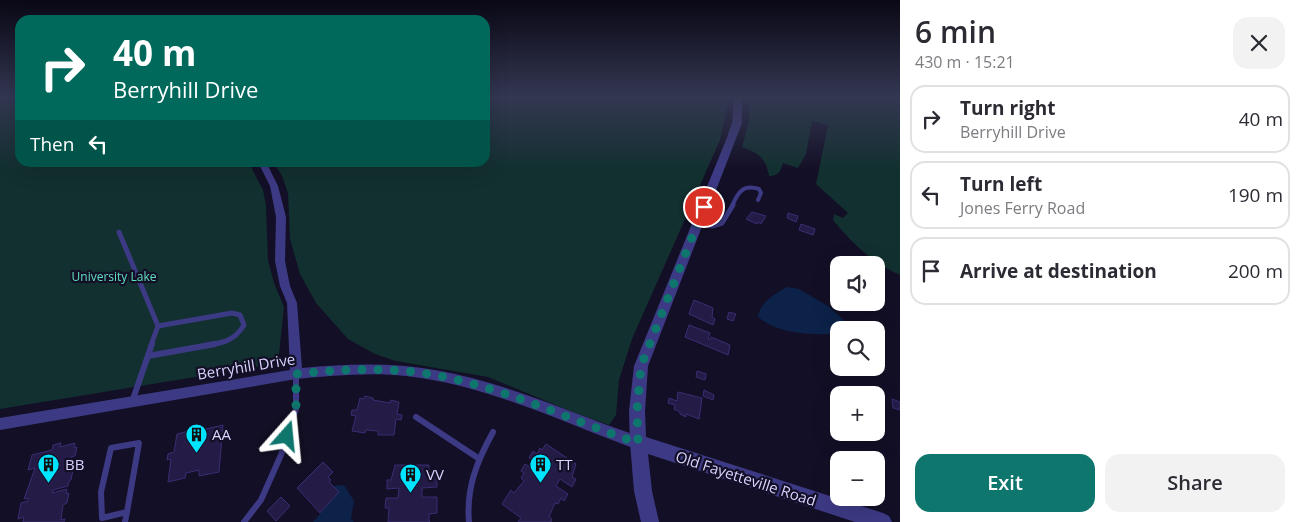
<!DOCTYPE html>
<meta charset="utf-8">
<style>
body{margin:0;font-family:"Open Sans",sans-serif;background:#f2f2f3;color:#2b2b33;height:100vh;display:flex;flex-direction:column;font-size:19px;white-space:nowrap}
*{box-sizing:border-box;margin:0}
p{font-size:16px;color:#7c7c81}
.icon{flex:none;width:28px;height:28px;fill:none;stroke:currentColor;stroke-width:2;stroke-linecap:round;stroke-linejoin:round}
.map{position:relative;flex:1;overflow:hidden}
.details{display:flex;flex-direction:column;background:#fff;width:400px}
.details>*{flex:none}
.banner{position:absolute;left:15px;top:15px;width:475px;height:152px;border-radius:15px;box-shadow:0 5px 20px #0002;background:#00695c;color:#fff;overflow:hidden}
.tools{position:absolute;left:830px;top:256px;display:grid;gap:10px}
.tools a{display:grid;place-items:center;width:55px;height:55px;border-radius:10px;background:#fff;box-shadow:0 5px 20px #0002;font-size:25px}
.pin{position:absolute;display:grid;place-items:center;width:42px;height:42px;color:#fff;margin:-21px;border:2px solid #fff;border-radius:50%;box-shadow:0 1px 5px #0007}
.me{position:absolute;width:55px;margin:-28px;rotate:18deg;stroke-linejoin:round;filter:drop-shadow(0 0 4px #0008)}
.turn{display:flex;align-items:center;gap:18px;height:105px;padding:0 15px;font-size:22px}
.turn .icon{width:65px;height:65px;stroke-width:2.5}
.turn b{display:block;font-size:35px;line-height:42px}
.then{display:flex;align-items:center;height:48px;padding:0 15px;background:#0003;gap:10px;font-size:19px}
.round{display:grid;place-items:center;flex:none;width:52px;height:52px;border-radius:15px;background:#f2f2f3}
.overview{display:flex;align-items:center;justify-content:space-between;height:85px;padding:0 15px}
h1{font-size:30px;font-weight:600;line-height:38px}
.button{display:flex;gap:10px;margin-top:auto;padding:10px 15px}
.button a{flex:1;height:58px;border-radius:15px;background:#0f766e;color:#fff;font-size:20px;font-weight:600;line-height:58px;text-align:center}
.button a+a{background:#f2f2f3;color:#2b2b33}
ul{padding:0;list-style:none}
li{display:flex;align-items:center;gap:15px;height:68px;margin:0 10px 8px;padding:0 5px;border:2px solid #e1e1e2;border-radius:15px}
li div{flex:1}
li b{display:block;font-size:19px}
li em{font-style:normal}
main{display:flex;flex:1;min-height:0}
.map>svg:first-child{display:block}
</style>
<main>
<div class="map">
<svg width="900" height="522" viewBox="0 0 900 522">
<rect width="100%" height="100%" fill="#130f26"/>
<g fill="#12302f">
<path d="M 0,97 L 20,97 L 20,162 L 249,163 L 263,190 L 266,205 L 268,260 L 274,283 L 284,307 L 279,354 L 272,362 L 262,366 L 0,409 Z"/>
<path d="M 485,97 L 729,97 L 720,140 L 632,339 L 619,380 L 616,415 L 609,425 L 575,413 L 488,377 L 396,361 L 375,354 L 348,339 L 316,303 L 300,274 L 290,239 L 288,193 L 282,176 L 274,163 L 485,162 Z"/>
<path d="M 750,97 L 900,97 L 900,275 C 873,264 851,242 833,220 L 834,214 L 843,218 L 848,213 L 816,184 L 828,125 L 812,121 L 806,154 L 798,168 L 783,163 C 780,172 779,176 769,176 C 765,157 760,154 742,147 L 749,121 Z"/>
</g>
<g fill="#0c2248">
<path d="M 787,287 L 799,289 L 828,306 L 855,330 L 839,330 L 839,334 C 812,335 779,335 758,317 C 759,303 776,293 787,287 Z"/>
<path d="M 344,485 L 354,501 L 351,519 L 354,522 L 313,522 L 339,492 L 333,486 Z"/>
</g>
<g fill="#241b47" stroke="#3b2d73">
<path d="M 752,212 L 766,216 L 761,224 L 758,222 L 757,224 L 746,219 Z"/>
<path d="M 788,213 L 798,216 L 796,222 L 787,218 Z"/>
<path d="M 801,224 L 815,229 L 813,235 L 799,230 Z"/>
<path d="M 694,300 L 713,308 L 712,317 L 715,319 L 713,325 L 689,314 Z"/>
<path d="M 729,312 L 736,314 L 733,321 L 727,319 Z"/>
<path d="M 689,325 L 710,333 L 708,339 L 710,340 L 711,337 L 730,345 L 728,355 L 685,337 Z"/>
<path d="M 697,371 L 706,374 L 705,380 L 696,377 Z"/>
<path d="M 704,390 L 714,395 L 713,400 L 703,396 Z"/>
<path d="M 678,392 L 702,398 L 699,419 L 686,414 L 686,417 L 680,414 L 680,412 L 674,409 L 675,405 L 668,403 L 669,398 L 677,401 Z"/>
<path d="M 365,396 L 373,398 L 373,400 L 390,403 L 391,400 L 399,402 L 397,414 L 402,415 L 401,420 L 396,419 L 394,435 L 378,435 L 378,431 L 366,430 L 365,433 L 352,431 L 356,416 L 351,415 L 352,410 L 357,410 L 360,398 L 364,399 Z"/>
<path d="M 892,399 L 900,402 L 900,410 L 893,408 Z"/>
<path d="M 223,425 L 219,472 L 199,476 L 199,470 L 186,473 L 185,478 L 168,482 L 171,459 L 167,460 L 168,454 L 174,452 L 177,434 L 189,431 L 189,433 L 193,432 L 193,435 L 205,433 L 206,429 Z"/>
<path d="M 61,443 L 60,447 L 75,443 L 74,448 L 77,447 L 75,456 L 71,457 L 68,472 L 73,470 L 71,480 L 69,481 L 68,486 L 53,490 L 52,493 L 67,489 L 66,494 L 69,493 L 67,503 L 63,505 L 61,520 L 65,519 L 64,522 L 23,522 L 24,517 L 18,519 L 21,503 L 28,501 L 28,498 L 24,499 L 35,468 L 28,470 L 32,455 L 52,450 L 53,445 Z"/>
<path d="M 546,444 L 576,464 L 572,477 L 576,479 L 572,487 L 560,479 L 556,486 L 568,494 L 564,501 L 561,498 L 558,504 L 555,503 L 549,517 L 552,519 L 551,522 L 518,522 L 521,518 L 502,504 L 511,490 L 514,493 L 524,481 L 521,478 L 524,473 L 521,471 L 525,464 L 536,471 L 540,465 L 529,458 L 533,451 L 537,454 L 540,448 L 542,450 Z"/>
<path d="M 323,462 L 333,472 L 328,477 L 331,480 L 329,482 L 339,492 L 320,513 L 297,488 Z"/>
<path d="M 395,465 L 429,465 L 429,476 L 437,476 L 437,487 L 422,488 L 422,497 L 437,497 L 437,513 L 429,514 L 429,521 L 430,522 L 388,522 L 389,508 L 385,508 L 386,498 L 398,498 L 399,488 L 387,489 L 387,480 L 391,480 Z"/>
<path d="M 281,497 L 290,506 L 276,521 L 267,511 Z"/>
</g>
<g fill="none" stroke-linecap="round" stroke-linejoin="round">
<path stroke="#3d3a85" stroke-width="4" d="M 732,206 C 738,192 743,184 759,189 L 761,193 L 758,200"/>
<g stroke="#3d3a85" stroke-width="5">
<path d="M 698,224 L 712,226 L 722,223 L 733,205"/>
<path d="M 119,232 L 158,326 L 151,345"/>
<path d="M 158,326 L 232,313 L 240,315 L 244,325 C 235,340 224,343 207,345"/>
</g>
<g stroke="#3d3a85" stroke-width="6">
<path d="M 148,356 L 215,344"/>
<path d="M 132,402 L 152,344"/>
<path d="M 416,417 L 478,458"/>
<path d="M 139,443 L 127,512 L 102,518 L 101,492 L 111,448 Z"/>
<path d="M 125,522 L 127,512"/>
<path d="M 244,522 L 261,500 L 281,455 L 296,409 L 296,374"/>
<path d="M 469,522 C 466,488 477,461 493,432"/>
</g>
<path fill="#3d3a85" fill-rule="evenodd" d="M 258,162 L 266,162 L 278,186 L 286,217 L 285,261 L 290,286 L 297,303 L 302,368 C 346,364 391,362 435,370 C 505,382 571,413 638,436 L 643,438 L 645,443 L 643,448 L 638,450 C 562,422 487,385 406,376 C 370,372 332,376 296,379 L 0,430 L 0,418 L 290,370 L 287,303 L 280,286 L 275,261 L 276,217 L 270,186 Z"/>
<path fill="#3d3a85" fill-rule="evenodd" d="M 734,97 L 742,97 L 742,123 L 648,366 L 645,411 L 646,437 L 883,513 L 889,516 L 892,522 L 855,522 L 648,454 L 652,491 L 659,522 L 641,522 L 634,491 L 630,443 L 629,411 L 634,366 L 726,140 L 732,123 Z"/>
</g>
<linearGradient id="sky" x2="0" y2="1"><stop stop-color="#0a0815"/><stop offset="0.57" stop-color="#333752"/><stop offset="1" stop-color="#333752" stop-opacity="0"/></linearGradient>
<rect width="900" height="170" fill="url(#sky)"/>
<g fill="none" stroke-linecap="round" stroke-linejoin="round">
<path stroke="#0f766e" stroke-width="9" stroke-dasharray="0 16.2" d="M 287,436 L 296,409 L 296,374 C 333,370 369,368 406,371 C 487,379 561,417 638,443 L 637,411 L 641,366 L 704,207"/>
</g>
<defs>
<symbol id="building-pin" viewBox="-11 -11 22 30"><path d="M0 17L-7.5 6A9.5 9.5 0 1 1 7.5 6Z" fill="#00e5ff" stroke="#130f26"/><path d="M-4-6H4V6H1V3H-1V6H-4ZM-2.5-4.3h1.7v1.8h-1.7ZM.8-4.3h1.7v1.8H.8ZM-2.5-1h1.7V.8h-1.7ZM.8-1h1.7V.8H.8Z" fill="#111"/></symbol>
</defs>
<g fill-rule="evenodd">
<use href="#building-pin" x="184" y="422" width="25" height="34"/>
<use href="#building-pin" x="36" y="452" width="25" height="34"/>
<use href="#building-pin" x="528" y="452" width="25" height="34"/>
<use href="#building-pin" x="398" y="462" width="25" height="34"/>
</g>
<g text-anchor="middle" dominant-baseline="central" stroke-width="4.5" stroke-linejoin="round" paint-order="stroke">
<g font-size="12" fill="#5fe0c0" stroke="#130f26">
<text x="114" y="276">University Lake</text>
</g>
<g font-size="15" fill="#d9d4ff" stroke="#130f26">
<text transform="translate(246 366) rotate(-9)">Berryhill Drive</text>
<text transform="translate(746 478) rotate(18)">Old Fayetteville Road</text>
</g>
<g font-size="15" fill="#d9d4ff" stroke="#130f26" text-anchor="start">
<text x="212" y="434">AA</text>
<text x="65" y="464">BB</text>
<text x="556" y="464">TT</text>
<text x="426" y="474">VV</text>
</g>
</g>
</svg>
<div class="tools">
<a><svg class="icon" aria-label="sound" viewBox="0 0 24 24"><path d="M4 9h4l5-4v14l-5-4H4zM17 9q2 3 0 6"/></svg></a>
<a><svg class="icon" aria-label="search" viewBox="0 0 24 24"><circle cx="10" cy="10" r="6"/><path d="M15 15l6 6"/></svg></a>
<a>+</a>
<a>−</a>
</div>
<div class="pin" style="left:704px;top:207px;background:#d93025"><svg class="icon" aria-label="arrive" viewBox="0 0 24 24"><path d="M6 21V4h12l-3 4 3 4H6"/></svg></div>
<svg class="me" style="left:287px;top:436px" viewBox="-20 -20 40 40"><path d="M0-17L14 15 0 8-14 15z" fill="#0f766e" stroke="#fff" stroke-width="4"/></svg>
<div class="banner">
<div class="turn"><svg class="icon" aria-label="right" viewBox="0 0 24 24"><path d="M7 20v-9h11M14 6l5 5-5 5"/></svg><div><b>40 m</b>Berryhill Drive</div></div>
<div class="then">Then<svg class="icon" aria-label="left" viewBox="0 0 24 24"><path d="M17 20v-9H6M10 6l-5 5 5 5"/></svg></div>
</div>
</div>
<section class="details">
<div class="overview"><div><h1>6 min</h1><p>430 m · 15:21</p></div><a class="round"><svg class="icon" aria-label="close" viewBox="0 0 24 24"><path d="M6 6l12 12M18 6L6 18"/></svg></a></div>
<ul>
<li><svg class="icon" aria-label="right" viewBox="0 0 24 24"><path d="M7 20v-9h11M14 6l5 5-5 5"/></svg><div><b>Turn right</b><p>Berryhill Drive</p></div><em>40 m</em></li>
<li><svg class="icon" aria-label="left" viewBox="0 0 24 24"><path d="M17 20v-9H6M10 6l-5 5 5 5"/></svg><div><b>Turn left</b><p>Jones Ferry Road</p></div><em>190 m</em></li>
<li><svg class="icon" aria-label="arrive" viewBox="0 0 24 24"><path d="M6 21V4h12l-3 4 3 4H6"/></svg><div><b>Arrive at destination</b></div><em>200 m</em></li>
</ul>
<div class="button"><a>Exit</a><a>Share</a></div>
</section>
</main>
